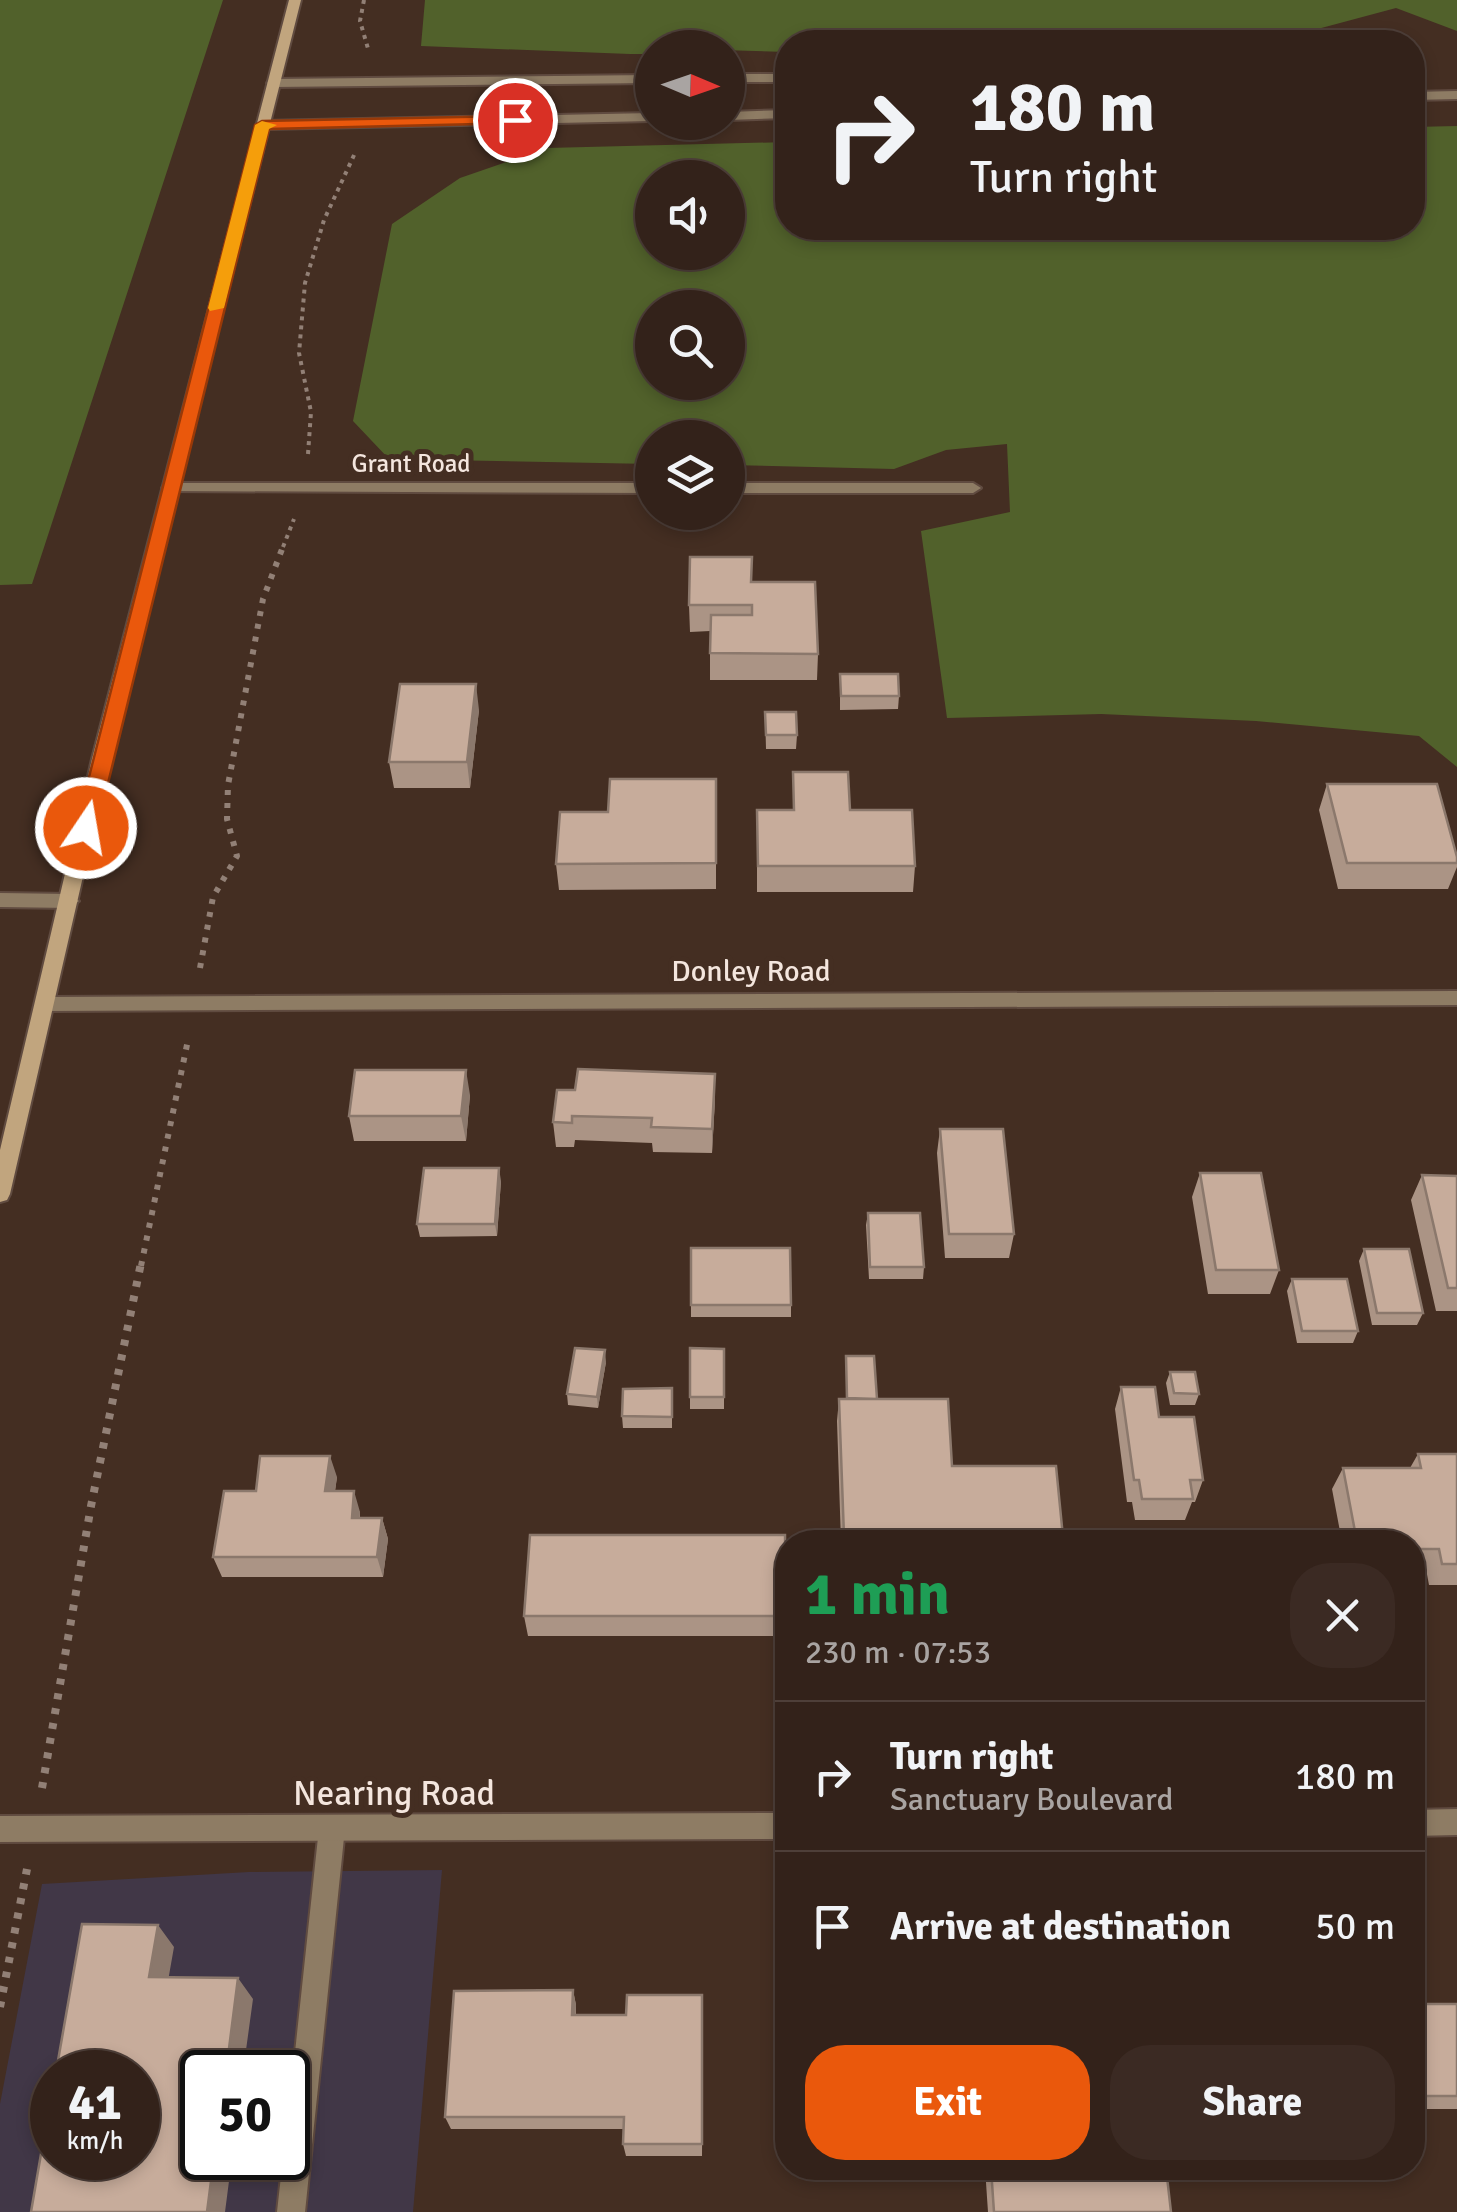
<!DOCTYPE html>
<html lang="en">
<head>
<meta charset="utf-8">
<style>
	body { margin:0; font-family:Signika,sans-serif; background:#3b2a23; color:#f1f3f6; height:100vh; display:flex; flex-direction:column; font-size:38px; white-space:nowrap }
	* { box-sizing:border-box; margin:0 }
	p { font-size:32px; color:#a9a4a2 }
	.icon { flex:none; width:55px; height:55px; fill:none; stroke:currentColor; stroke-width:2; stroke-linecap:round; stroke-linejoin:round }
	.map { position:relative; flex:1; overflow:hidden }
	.sheet { position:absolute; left:775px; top:1530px; width:650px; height:650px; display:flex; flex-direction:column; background:#33221a; border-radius:40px; box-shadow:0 5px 15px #0003,0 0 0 2px #4e3f39 }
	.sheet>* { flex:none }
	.banner { position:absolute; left:775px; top:30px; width:650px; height:210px; border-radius:40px; box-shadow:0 5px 15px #0003,0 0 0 2px #4e3f39; background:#33221a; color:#f1f3f6; overflow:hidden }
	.needle { width:65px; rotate:92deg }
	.fabs { position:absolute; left:635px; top:30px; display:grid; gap:20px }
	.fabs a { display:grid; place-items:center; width:110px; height:110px; border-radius:50%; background:#33221a; box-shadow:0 5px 15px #0003,0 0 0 2px #4e3f39; font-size:50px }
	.speed { position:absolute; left:30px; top:2050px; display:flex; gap:20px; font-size:50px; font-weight:700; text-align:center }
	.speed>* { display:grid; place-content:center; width:130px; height:130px; border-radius:50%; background:#33221a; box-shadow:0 5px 15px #0003,0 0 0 2px #4e3f39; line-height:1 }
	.speed small { font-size:25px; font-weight:400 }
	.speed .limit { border:5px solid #111; border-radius:15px; background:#fff; color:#111 }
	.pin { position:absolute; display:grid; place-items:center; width:85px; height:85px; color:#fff; margin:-42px; border:5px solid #fff; border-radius:50%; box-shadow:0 2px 10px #0007 }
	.me { position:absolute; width:110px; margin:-55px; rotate:12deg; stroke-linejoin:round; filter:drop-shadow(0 0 8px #0008) }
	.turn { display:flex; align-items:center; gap:35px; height:210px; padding:0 30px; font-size:45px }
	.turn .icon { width:130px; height:130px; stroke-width:2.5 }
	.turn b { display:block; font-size:70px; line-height:85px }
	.round { display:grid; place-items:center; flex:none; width:105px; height:105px; border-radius:40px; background:#3b2a23 }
	.head { display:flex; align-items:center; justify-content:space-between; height:170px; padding:0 30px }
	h1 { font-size:60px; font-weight:800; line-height:75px; color:#1e9e55 }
	.button { display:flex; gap:20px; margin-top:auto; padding:20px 30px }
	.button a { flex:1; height:115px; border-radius:40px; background:#ea580c; color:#fff; font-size:40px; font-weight:800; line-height:115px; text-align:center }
	.button a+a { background:#3b2a23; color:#f1f3f6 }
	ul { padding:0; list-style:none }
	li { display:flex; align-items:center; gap:30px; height:150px; padding:0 30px; border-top:2px solid #4e3f39 }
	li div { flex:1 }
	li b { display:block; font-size:38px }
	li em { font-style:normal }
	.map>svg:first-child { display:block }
</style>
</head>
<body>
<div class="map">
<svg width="1457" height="2212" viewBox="0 0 1457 2212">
	<rect width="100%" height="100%" fill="#442e22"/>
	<path fill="#413747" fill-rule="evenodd" d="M442 1870 413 2212H0V2104L42 1884 249 1872ZM52 2072H138V2158H52ZM202 2072H288V2158H202Z"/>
	<path fill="#51612b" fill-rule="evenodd" d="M0 0H223L32 584 0 585Z
		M425 0H1457V31L1396 8 1269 42H788L787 52 652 48V54H630L421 46Z
		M1457 126V767L1419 736 1256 721 1101 714 947 718 921 531 1010 512 1007 444 946 450 894 469 728 465V438H652V464L389 459 353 421 392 224 460 178 547 148 787 142 788 228H1412L1413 127ZM652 178H728V252H652ZM652 308H728V382H652Z"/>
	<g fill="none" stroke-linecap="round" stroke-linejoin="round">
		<g stroke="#604b40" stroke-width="4">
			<path id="lane" d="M0 893 70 894 79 901 70 908 0 907Z
				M332 1815 341 1819 345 1828 305 2212H277L283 2158H288V2118L319 1828 323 1819Z"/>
		</g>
		<g stroke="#604b40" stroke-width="4">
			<path id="street" d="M728 74H788V82H728Z
				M652 75V83L273 87 267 83 273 79Z
				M1457 91V99L1412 100V92Z
				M788 110V118L728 120V112Z
				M652 113V121L263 129 256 125 263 121Z
				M170 483H652V493L164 491 162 488Z
				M728 483H973L981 488 973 493H728Z
				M1457 991V1005L46 1011 36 1004 46 997Z
				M1457 1809V1835L1412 1836V1810Z
				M788 1813V1839L0 1842V1816Z"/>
		</g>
		<g stroke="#604b40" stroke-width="4">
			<path id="secondary" d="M289 0H301L110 759 10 1194 7 1200 0 1202V1150L92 759Z"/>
		</g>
		<path stroke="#928076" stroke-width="4" stroke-dasharray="4 5" stroke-linecap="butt" d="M364 0 360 21 369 52
			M308 454 311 412 299 353 305 283 324 220 355 153
			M283 547 294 519"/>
		<path stroke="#928076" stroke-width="6" stroke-dasharray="5 8" stroke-linecap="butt" d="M200 968 213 897 237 856 227 819 228 785 263 599 284 544
			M141 1266 188 1040"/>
		<path stroke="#928076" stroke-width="8" stroke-dasharray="6 9" stroke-linecap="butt" d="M42 1788 91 1506 141 1263
			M0 2007 27 1869"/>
		<use href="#lane" fill="#8e7c64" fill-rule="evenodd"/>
		<use href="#street" fill="#8e7c64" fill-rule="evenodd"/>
		<use href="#secondary" fill="#c1a57e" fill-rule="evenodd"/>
	</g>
	<path fill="#ab9485" d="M751 582 818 654 817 680H710V631L690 632 689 605Z
		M840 674 899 696 898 709 840 710Z
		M479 710 470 788H394L389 762Z
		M765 712 797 735 796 749H766Z
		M793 772 850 810 915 866 913 892H757V810H793Z
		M716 779V889L559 890 556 864Z
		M1327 784 1457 857V867L1448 889H1338L1319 810Z
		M557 1090 715 1099 712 1153 653 1152 652 1143 575 1140 574 1147H556L553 1122Z
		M470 1095 466 1141H354L349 1116Z
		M940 1129 1014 1234 1009 1258H945L937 1153Z
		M1200 1173 1279 1270 1270 1294H1208L1192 1197Z
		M1422 1175 1457 1176V1311H1436L1411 1200Z
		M501 1181 497 1236 420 1237 417 1224Z
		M868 1213 924 1267 923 1279H869L866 1225Z
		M691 1248 791 1305V1317H691Z
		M1364 1249 1423 1313 1417 1325H1372L1359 1261Z
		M1292 1279 1358 1331 1353 1343H1297L1287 1291Z
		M690 1348 724 1349V1409H690Z
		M846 1356 877 1399 952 1466 1063 1537 1061 1542H841L837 1421 839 1399H846Z
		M606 1362 598 1408 568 1405 567 1394Z
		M1170 1372 1199 1394 1195 1405H1170L1166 1383Z
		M1121 1387 1159 1417 1203 1480 1195 1502H1192L1185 1520H1135L1132 1502H1127L1115 1409Z
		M672 1388V1428H623L622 1416Z
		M1418 1454H1457V1585H1429L1426 1569 1412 1570V1542H1342L1332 1489 1343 1468H1410Z
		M337 1477 335 1491 360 1512V1518H382L388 1539 383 1577H222L213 1557 256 1491Z
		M524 1616H786L785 1636H528Z
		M573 1990 576 2005V2015H626L703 2009 702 2156H626L623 2144 624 2129H451L445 2117Z
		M1412 2004H1457V2109H1412Z
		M985 2168H1166L1171 2212H988Z"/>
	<path fill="#8b786c" d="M476 684 479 710 470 788 467 762Z
		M466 1070 470 1095 466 1141 461 1116Z
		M715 1074V1099L712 1153V1129Z
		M499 1168 501 1181 497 1236 495 1224Z
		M605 1350 606 1362 598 1408 597 1397Z
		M330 1456 337 1477 332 1512 325 1491Z
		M354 1491 360 1512 358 1539 352 1518Z
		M382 1518 388 1539 383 1577 377 1557Z
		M158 1925 174 1947 165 1998 149 1977Z
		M238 1978 253 1999 243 2072H226Z
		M573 1990 576 2005 575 2029 572 2015Z
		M214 2158H232L225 2212H207Z"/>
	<path fill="#c7ac9b" stroke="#8b786c" stroke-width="2.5" d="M690 557H752L751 582H815L818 654 710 653 711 615H752V605H689Z
		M840 674H898L899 696H841Z
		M400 684H476L467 762H389Z
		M765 712H796L797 735H766Z
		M793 772H848L850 810H912L915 866H758L757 810H794Z
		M610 779H716V863L556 864 560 812H608Z
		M1327 784H1437L1457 857V863H1347Z
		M578 1069 715 1074 712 1129 651 1127 652 1118 572 1116V1123L553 1122 557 1090H575Z
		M355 1070H466L461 1116H349Z
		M940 1129H1003L1014 1234H949Z
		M424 1168H499L495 1224H417Z
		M1200 1173H1261L1279 1270H1216Z
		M1422 1175 1457 1176V1288H1448Z
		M868 1213H920L924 1267H870Z
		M691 1248H790L791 1305H691Z
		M1364 1249H1409L1423 1313H1377Z
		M1292 1279H1347L1358 1331H1302Z
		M575 1348 605 1350 597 1397 567 1394Z
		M690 1348 724 1349V1397H690Z
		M846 1356H874L877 1399 847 1398Z
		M1170 1372H1195L1199 1394 1174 1393Z
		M1121 1387H1155L1159 1417H1194L1203 1480H1190L1193 1499H1142L1139 1480H1134Z
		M672 1388V1417L622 1416 623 1389Z
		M839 1399H948L952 1466H1056L1063 1537H993L994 1542H943V1537L844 1536Z
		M1418 1454H1457V1564H1442L1439 1549H1412V1542H1357L1343 1468H1421Z
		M260 1456H330L325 1491H354L352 1518H382L377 1557H213L224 1491H256Z
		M530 1535H785L786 1616H524Z
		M82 1924 158 1925 149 1977 238 1978 226 2072H202V2158H214L207 2212H31L52 2090V2158H138V2072H56Z
		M573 1990 572 2015H626L627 1995H702V2144H623L624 2117H445L454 1991Z
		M1412 2004H1457V2096H1413Z
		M991 2168H1166L1171 2212H994Z"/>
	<path fill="#ea580c" stroke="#983908" stroke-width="2.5" d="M515 116 520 117V123L269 129 97 828 86 835 79 833 76 828 255 125 262 121Z"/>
	<path fill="#f59e0b" d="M262 121 277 125 269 129 224 308 210 311 208 308 255 125Z"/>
	<g text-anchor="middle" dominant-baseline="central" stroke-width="10" stroke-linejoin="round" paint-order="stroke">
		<g font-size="25" fill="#f4e6de" stroke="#442e22">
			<text x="411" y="463">Grant Road</text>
		</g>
		<g font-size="30" fill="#f4e6de" stroke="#442e22">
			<text x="751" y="971">Donley Road</text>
		</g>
		<g font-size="35" fill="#f4e6de" stroke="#442e22">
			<text x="394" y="1793">Nearing Road</text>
		</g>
	</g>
</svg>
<div class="fabs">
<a><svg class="needle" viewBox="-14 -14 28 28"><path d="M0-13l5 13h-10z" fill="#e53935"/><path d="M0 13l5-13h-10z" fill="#a9a4a2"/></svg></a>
<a><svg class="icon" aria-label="sound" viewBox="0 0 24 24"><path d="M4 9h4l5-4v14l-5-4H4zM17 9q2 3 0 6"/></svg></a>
<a><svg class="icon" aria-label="search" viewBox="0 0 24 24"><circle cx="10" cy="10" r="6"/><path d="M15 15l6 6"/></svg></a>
<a><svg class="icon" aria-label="layers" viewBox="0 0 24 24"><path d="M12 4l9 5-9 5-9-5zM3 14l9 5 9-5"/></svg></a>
</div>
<div class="speed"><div>41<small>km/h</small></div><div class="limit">50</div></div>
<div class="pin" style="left:515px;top:120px;background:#d93025"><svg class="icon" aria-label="arrive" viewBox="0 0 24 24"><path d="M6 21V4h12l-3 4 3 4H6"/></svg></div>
<svg class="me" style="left:86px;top:828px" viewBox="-20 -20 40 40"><circle r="17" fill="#ea580c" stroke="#fff" stroke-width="3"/><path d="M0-11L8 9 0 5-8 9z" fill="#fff"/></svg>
<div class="banner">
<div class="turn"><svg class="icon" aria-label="right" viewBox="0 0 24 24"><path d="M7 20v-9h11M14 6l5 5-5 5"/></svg><div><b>180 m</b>Turn right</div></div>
</div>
<section class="sheet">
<div class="head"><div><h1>1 min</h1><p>230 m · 07:53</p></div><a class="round"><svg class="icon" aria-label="close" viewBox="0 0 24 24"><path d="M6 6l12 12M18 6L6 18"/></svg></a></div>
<ul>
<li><svg class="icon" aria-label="right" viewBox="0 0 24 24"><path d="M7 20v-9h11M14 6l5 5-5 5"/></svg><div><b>Turn right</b><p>Sanctuary Boulevard</p></div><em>180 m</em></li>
<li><svg class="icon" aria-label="arrive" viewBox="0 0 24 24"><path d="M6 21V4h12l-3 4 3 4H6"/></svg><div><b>Arrive at destination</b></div><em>50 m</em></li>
</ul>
<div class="button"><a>Exit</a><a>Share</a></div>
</section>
</div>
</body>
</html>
